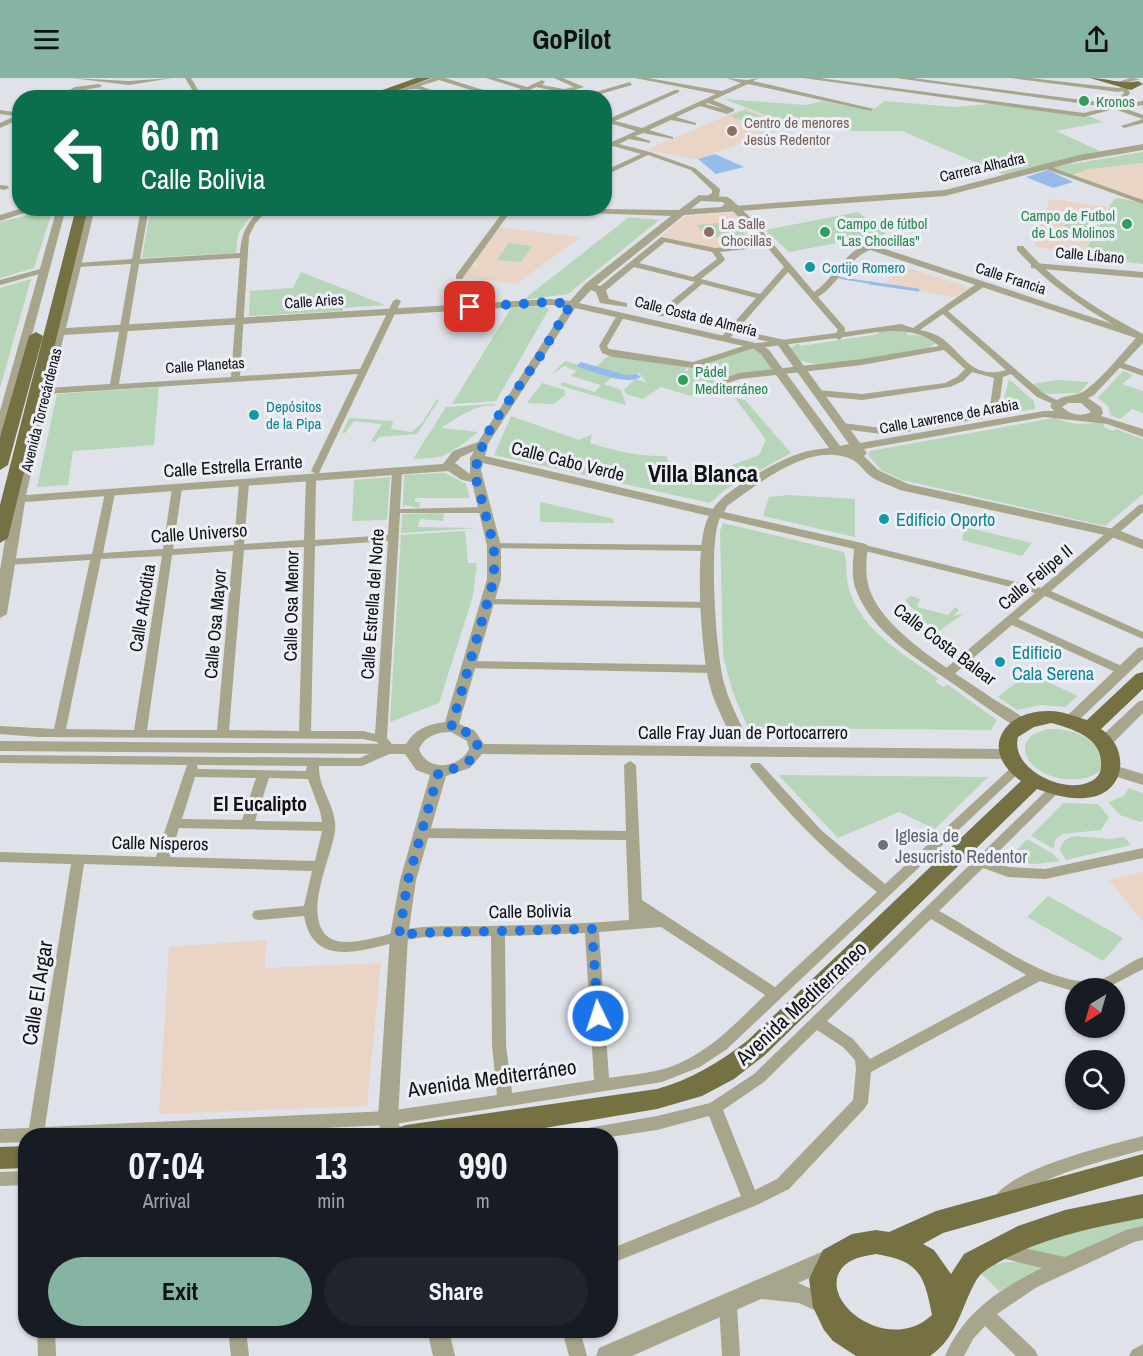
<!DOCTYPE html>
<html lang="en">
<head>
<meta charset="utf-8">
<style>
	body { margin:0; font-family:"Archivo Narrow",sans-serif; background:#20242c; color:#f1f3f6; height:100vh; display:flex; flex-direction:column; font-size:22px; white-space:nowrap }
	* { box-sizing:border-box; margin:0 }
	p { font-size:20px; color:#9ea1a6 }
	.icon { flex:none; width:33px; height:33px; fill:none; stroke:currentColor; stroke-width:2; stroke-linecap:round; stroke-linejoin:round }
	.map { position:relative; flex:1; overflow:hidden }
	.side { position:absolute; left:18px; top:1050px; width:600px; height:210px; display:flex; flex-direction:column; background:#171b24; border-radius:24px; box-shadow:0 2px 4px #0004 }
	.side>* { flex:none }
	.guide { position:absolute; left:12px; top:12px; width:600px; height:126px; border-radius:24px; box-shadow:0 2px 4px #0004; background:#0b6e4f; color:#fff; overflow:hidden }
	.needle { width:39px; rotate:217deg }
	.buttons { position:absolute; left:1065px; top:900px; display:grid; gap:12px }
	.buttons a { display:grid; place-items:center; width:60px; height:60px; border-radius:50%; background:#171b24; box-shadow:0 2px 4px #0004; font-size:30px }
	.pin { position:absolute; display:grid; place-items:center; width:51px; height:51px; color:#fff; margin:-26px; border-radius:12px; box-shadow:0 3px 9px #0006 }
	.me { position:absolute; width:66px; margin:-33px; rotate:356deg; stroke-linejoin:round; filter:drop-shadow(0 0 4px #0008) }
	.turn { display:flex; align-items:center; gap:21px; height:126px; padding:0 30px; font-size:27px }
	.turn .icon { width:78px; height:78px; stroke-width:2.5 }
	.turn b { display:block; font-size:42px; line-height:51px }
	.eta { display:flex; justify-content:space-evenly; align-items:center; height:102px; text-align:center }
	.eta b { font-size:36px; font-weight:700; line-height:42px }
	.primary-button { display:flex; gap:12px; margin-top:auto; padding:12px 30px }
	.primary-button a { flex:1; height:69px; border-radius:36px; background:#86b4a2; color:#111; font-size:24px; font-weight:700; line-height:69px; text-align:center }
	.primary-button a+a { background:#20242c; color:#f1f3f6 }
	header { display:flex; justify-content:space-between; align-items:center; height:78px; padding:0 30px; background:#86b4a2; color:#111; font-size:27px; font-weight:700 }
	.map>svg:first-child { display:block }
</style>
</head>
<body>
<header><svg class="icon" aria-label="menu" viewBox="0 0 24 24"><path d="M4 6h16M4 12h16M4 18h16"/></svg>GoPilot<svg class="icon" aria-label="share" viewBox="0 0 24 24"><path d="M12 15V3M7 8l5-5 5 5M5 13v7h14v-7"/></svg></header>
<div class="map">
<svg width="1143" height="1278" viewBox="0 0 1143 1278">
	<rect width="100%" height="100%" fill="#e0e2e9"/>
	<path fill="#e9d4c6" d="M745 30 793 48 696 81 646 72Z
		M1143 84V124L1069 98 1089 91Z
		M1050 121 1108 129 1083 178 1034 168Z
		M736 134 763 166 712 170 661 158 686 138Z
		M496 149 581 159 516 206 462 199 472 188H478L473 179Z
		M906 189 971 210 953 219 884 206Z
		M1143 794V844L1109 802Z
		M266 862 265 890 381 885 367 1028 159 1036 169 869Z"/>
	<path fill="#b7d5b8" d="M724 21 806 27 823 23 872 33 884 23 955 29 989 26 1085 37 1103 44 1056 53 1100 73 1005 97 902 53H851L794 48Z
		M745 32 777 44 760 50 730 38Z
		M1143 74V85L1089 91 1069 98 1048 90Z
		M1119 120 1143 125V186L1082 179 1114 121Z
		M53 131 34 190 0 200V144Z
		M150 133 203 137H252L238 156 236 175 142 180Z
		M858 134 886 156 789 174 765 152Z
		M629 139 659 142 568 216 523 222Z
		M1067 141 1092 144 1087 163 1061 159Z
		M739 143 746 152 742 153 746 159 719 161 714 155 703 156 697 147Z
		M509 165 532 168 521 184 497 182Z
		M301 194 385 227 343 230V233L249 238 250 213 293 210Z
		M31 201 0 310V210Z
		M544 228 549 231 496 323 452 326 511 230Z
		M908 251 907 257 930 258 936 265 929 270C894 276 829 295 796 281L790 271 798 265 801 268 879 256 877 253 885 252 888 254Z
		M752 271 760 274 773 291 728 299 717 312 712 311 708 319 688 317 661 309 643 321 626 316 624 312 635 301 647 305 639 295 627 299 586 287 597 288 609 277 688 288 684 293H687L691 288Z
		M565 283 614 298 604 306 621 312 626 327 561 308 562 304 595 314 601 307 571 298 576 293 564 288 550 298Z
		M1123 293 1133 297 1122 306 1143 313V335L1132 331 1120 341 1110 337 1109 329 1098 320Z
		M1009 301 1034 323 1035 331 1000 337Z
		M1057 302 1089 304 1079 315 1044 316 1032 306Z
		M542 305 565 312V317L554 326 527 325Z
		M159 309 154 367 73 373 68 407 37 409 57 316Z
		M735 320 745 322 791 375 726 411 710 425 494 377 511 338 579 362 592 356 590 365C616 373 639 379 666 378L672 391 671 399 704 398 759 377 766 362Z
		M437 321 439 322 417 356 379 359 375 364 371 363 382 346 354 343 345 355H342L349 340 393 343 391 351 411 354 422 345Z
		M493 326 496 328C478 324 455 341 441 350L478 354C476 357 445 378 443 378 434 381 422 380 413 381L446 329Z
		M1054 340 1075 346 1101 345 1105 347 1103 349 1113 353 1116 351 1143 361V416L1105 448 902 402 881 392 868 377 870 373Z
		M445 395 466 406 470 420H415V424H420L419 430 405 427 403 430 404 397Z
		M390 399 387 442 352 443 354 402Z
		M789 417 855 421V459L763 438 769 419Z
		M540 424 614 441V445L540 444Z
		M444 435 443 443 420 441 418 449 478 450 401 455 402 436Z
		M723 445 844 474C848 486 845 499 849 511 861 553 905 577 939 601L935 603 943 609 948 607 997 642 991 652 748 650 732 612 723 578 720 453Z
		M965 449 1032 465 1022 478 962 462Z
		M465 453 468 485H477L473 518 439 625 390 644 401 457Z
		M911 518 920 521 917 529 948 537 955 529 959 532 953 538 963 536 938 554 925 544 905 522Z
		M1026 597 1037 599 1078 618 1065 629 1041 627 1017 632 998 619Z
		M1047 651C1069 650 1086 656 1101 672L1102 691C1082 712 1022 700 1025 666L1032 657Z
		M778 697 988 699 935 751 899 734 838 760Z
		M1129 710 1143 715V742L1140 744 1120 737 1108 724 1124 718Z
		M1063 725 1098 726 1109 739 1101 752 1063 756 1055 762 1054 771 1031 758Z
		M1075 758 1109 761 1124 759 1131 767 1066 782 1060 772C1062 763 1066 760 1075 758Z
		M1027 761 1052 775 1060 783 1036 786 1006 783Z
		M1048 818 1123 860 1103 883 1027 839Z
		M1143 1138V1150L1072 1179 1059 1181 1019 1173 1052 1160Z
		M1005 1184H1024L1045 1189 999 1213 980 1194 989 1188Z"/>
	<path fill="#95bbea" d="M715 76 744 89 716 96 698 81Z
		M1048 92 1073 104 1053 110 1026 99Z"/>
	<g fill="none" stroke-linecap="round" stroke-linejoin="round">
		<path stroke="#95bbea" stroke-width="2" d="M840 200 879 206"/>
		<path stroke="#95bbea" stroke-width="3" d="M870 205 918 212"/>
		<path fill="#95bbea" fill-rule="evenodd" d="M581 284 626 297 637 296 641 299C627 308 594 294 578 289L577 287Z"/>
		<path fill="#a7a58c" fill-rule="evenodd" d="M71 0 129 3 172 0 129 7Z
			M185 0H191L203 20H197Z
			M433 0H445L506 19 521 11 486 0H496L527 9 542 2 545 4 542 7 564 11 574 9 554 0H563L584 9 564 15 536 9 514 20H496L439 2 420 8 455 20C441 20 424 10 413 11 400 12 390 20 376 20Z
			M635 0H648L722 13 741 5 726 0 747 2 759 0 753 3 874 31 871 33 748 6 713 22 734 31V33L727 36 700 28 676 39 696 45V47L671 42 649 52 673 59V61L643 55 635 58 650 63V65L629 61 619 66 650 74 695 90 720 111 719 118 709 121 705 119 712 115V112L691 92 648 77 604 98V93L641 76 613 68 604 72 607 64H612L636 53 606 44V42L675 12H679V14L615 43 642 50 716 16ZM708 25 724 31 705 26Z
			M803 0H820L1084 35 1107 29 896 0H913L1113 26 1124 15 1123 13 1118 14 1011 0H1030L1118 10 1131 7 1134 9 1128 11 1130 15 1120 27 1143 23V27L1124 30 1143 37V41L1114 31 1084 39Z
			M630 4 632 7 587 20H575Z
			M99 6 102 8 101 9 73 14 64 20H55L75 9Z
			M0 32 20 35V41L0 50V45L15 38 0 36Z
			M1143 41V45L1124 50 1121 48Z
			M1045 87 1143 122V126L1043 90V88Z
			M0 107 8 108 9 110 5 112 0 111Z
			M725 121H731L752 141 814 214C834 202 847 166 873 167V171C849 178 839 206 818 219L845 250V254L901 246 913 250 979 204H985V208L948 233 1043 315 1062 325 1057 328 1037 319 1011 296 1003 299 999 329 985 340 889 357 843 351 838 348 843 345 889 351 979 336 990 328 994 300 972 294 963 303 950 309 862 322 818 318 813 315 818 312 862 316 945 305 957 299 965 291 944 272 862 287 740 301 728 305 720 318 717 319 712 316 722 301 739 295 862 281 939 268C912 244 875 255 843 259L839 262 836 260 751 271 693 290 613 279 602 275 599 268 617 237 621 235 625 237 607 268 609 271 693 284 750 266 836 255 838 252 788 194 728 262H722V258L756 220 702 206 664 238H658V234L695 204 634 189 604 214H598V210L661 159 715 170 764 165 725 125ZM665 164 712 174 717 181 693 199 639 185ZM767 169 784 189 760 216 701 201 724 183 725 181 720 174ZM943 236 1006 292C968 304 960 267 934 256 930 254 925 253 920 252Z
			M141 130H149L140 181 240 175C242 153 247 146 261 130H269L255 146 249 158 240 298 360 291 393 223 397 221 401 223 319 395 316 396 311 393 358 296 46 316 41 313 46 310 110 306 131 186 77 189 73 187 77 185 132 181ZM240 180 231 299 119 306 139 186Z
			M506 130H513L462 201H456V197Z
			M1017 168H1023C1057 207 1098 232 1143 256V262C1133 258 1123 252 1114 247 1077 226 1045 203 1017 172Z
			M44 190 48 192 47 194 0 207V202Z
			M1118 283 1143 292V298L1115 288V284Z
			M397 391 402 394 400 431 485 429 490 432 485 435H400L387 660 396 671 394 674 362 688H319C318 711 338 730 335 753 331 781 303 835 327 858 344 874 394 853 415 850 439 847 464 849 488 848 535 847 582 846 629 842L626 762 420 760 415 758 413 755 415 752 420 750 626 753 624 687 630 683 636 687 642 822 775 909 877 814C829 778 789 737 752 691L750 688 752 685H760L821 752 885 806 1014 687 1018 686 1024 690 727 971 700 989 662 1004 388 1047 154 1058H26V1064L0 1065V1051L29 1050 71 786 0 784V774L156 779 187 687 0 685V677L360 680 382 670 377 664 363 661 38 659 0 656V648L54 651 90 482 8 487 3 484 8 481 92 476 105 415 110 412 115 415 103 475 163 471 172 410 177 407 182 410 173 471 234 467 239 405 244 402 249 405 244 466 304 462 306 400 311 397 316 400 315 462 388 457 392 394ZM388 463 375 656 363 653H311L315 468ZM304 469 299 653 229 652 244 472ZM233 473 217 652H147L172 477ZM162 478 134 652 66 651 101 481ZM197 687 307 688 306 693 198 691ZM195 699 256 700 242 742 182 741ZM269 700 308 701 320 733 322 744 255 743ZM179 750 322 753 315 783 170 779ZM84 786 312 793 304 828 259 832 254 833 252 837 254 841 259 842 304 838C315 899 377 865 417 860 441 857 466 859 491 858L492 967 497 1017 388 1033 45 1049ZM661 849 765 917C734 947 703 981 660 992 644 996 626 997 609 1000L599 854ZM585 855 594 1002 512 1015 506 967 505 858Z
			M1143 426V434L1051 513 1143 554V561L1045 518 1018 541 1126 590 1128 593 1122 597 1012 547 952 598H944L942 595 944 592 1035 515 857 471 856 469 861 466 1041 510 1139 427Z
			M494 465 708 467 713 470 708 473 490 470 489 468Z
			M489 521 708 524 713 527 708 530 485 526 484 524 485 522Z
			M470 583 713 587 719 591 713 595 466 590 464 587 466 584Z
			M1056 706 1062 710 1060 713 990 782 1009 789 1045 791 1143 770V780L1045 801 1008 799 983 790 939 833C978 853 1054 913 1098 902 1114 898 1127 884 1143 879V891L1107 910H1076V914L1040 903 871 994 868 1025 865 1030 789 1111 757 1127 610 1186V1171L741 1118 709 1038 657 1052 610 1059V1058H568L570 1053 657 1038 710 1025 754 996 1052 707ZM931 841 1026 897 870 981 853 961 827 943ZM817 952 843 969 855 982 856 991 853 1022 777 1101 755 1112 723 1032 764 1004Z
			M1143 1058V1072C1110 1081 1076 1089 1045 1103 1030 1110 1017 1124 1001 1129L995 1127 993 1122C1007 1091 1110 1067 1143 1058Z
			M26 1093V1107L0 1108V1094Z
			M1143 1148V1162L1134 1164 1037 1209 997 1236 1035 1272 1038 1278H1016L985 1248 973 1261 964 1278H945C964 1234 1001 1210 1042 1190L993 1178 991 1173 993 1168 999 1165 1065 1179 1126 1152Z
			M728 1219 734 1221 737 1227 740 1278H722L719 1227 722 1221Z
			M37 1252H55L56 1278H38Z
			M228 1252H246L249 1278H231Z
			M562 1252H580L587 1278H569Z
			M1143 1266V1278H1129L1132 1272Z"/>
		<path fill="#a7a58c" fill-rule="evenodd" d="M1130 0 1140 1 1119 7 1115 5Z
			M1143 66V72L1079 83 945 118 684 137 597 207 605 210 609 221 627 225V229L600 225 596 214 591 212 579 225 760 266 769 272 840 368 849 366 777 266 730 254V250L785 262 860 365 1044 333H1054L1050 328C1062 314 1075 321 1087 311 1105 297 1120 277 1136 260L867 171V167H873L1143 256V265L1094 317 1088 320 1101 329 1103 335 1101 338 1143 351V359L1107 346 1044 339 864 371 867 375 864 378 878 392 908 406 1118 452 1143 462V471L1109 458 900 412C890 407 878 404 870 398 864 393 860 386 853 382 811 362 760 405 727 428L724 434 866 466 868 469C866 483 865 496 869 510 884 556 957 595 995 622 1006 629 1021 636 1029 646L1021 651 1016 649C995 636 975 621 955 607 919 582 873 556 856 512 851 499 853 485 854 471L720 440C708 462 716 582 725 608 730 626 739 642 747 659L739 664 731 659C724 642 714 625 710 608 701 576 693 464 709 438L483 385 481 392 501 468V501L459 646 474 652 484 666 1008 671 1016 676 1008 681 482 676 470 690 446 698 416 802 408 858 398 1040 401 1058H381L378 1040 390 858 400 802 430 697 416 692 405 676 0 673V663L406 666C415 651 428 646 445 644L487 501V468L472 404 462 402 448 393 25 424 7 536 0 540V492L9 438 86 132 94 134 66 250 551 221 570 223 585 206 671 138 530 133 526 130 673 132H679L699 117 728 119 735 126 733 128 945 112 1079 77ZM701 123 722 124 725 126 721 129 691 131ZM551 227 566 229 478 364 453 373 443 386 26 417 64 257ZM575 230 752 270 761 276 829 370C820 371 810 372 801 375 780 381 723 413 713 431L485 378 488 366ZM1068 325H1081L1091 334C1081 339 1071 337 1062 329ZM474 373 470 380V396L455 385 461 379ZM451 654 467 663 469 671C459 691 427 694 419 671 425 658 437 654 451 654Z
			M23 130H39L0 143V137Z
			M57 130H66L6 354 0 358V333Z
			M145 130H308L304 133 214 138Z
			M1034 185 1143 194V200L1031 190V186Z
			M1143 569V581L1080 641 1068 646 1063 644 1060 641 1070 635 1138 570Z
			M1143 622V635L1114 664H1104L1101 660 1104 656 1138 624Z
			M1120 689 1143 696V707L1114 698 1112 694Z
			M833 1169 840 1172 844 1179 840 1186 798 1205 835 1221 838 1228 835 1235 827 1238 799 1225 761 1221 632 1278H596L599 1270Z
			M427 1252H449L455 1278H433Z"/>
		<path fill="#757142" fill-rule="evenodd" d="M416 0H431L377 20H360Z
			M1090 0C1106 0 1124 7 1138 3L1143 6 1131 12Z
			M76 130H88L8 460 0 465V427Z
			M36 254 43 258 8 387 0 392V359L29 258Z
			M1143 594V611L1101 651C1129 669 1127 712 1092 719 1072 723 1055 717 1037 711L765 977 734 1001 702 1018 657 1031 497 1058H393L397 1050 406 1047 657 1011C692 1001 718 985 747 963L1021 703C977 672 1004 631 1051 633 1062 633 1076 639 1087 642L1136 596ZM1051 645C1073 651 1104 660 1101 689 1101 697 1094 703 1087 705 1061 715 1010 690 1018 659L1034 649Z
			M26 1068V1090L0 1091V1069Z
			M1143 1076V1098L943 1155 923 1166 934 1172 951 1196 964 1176 1018 1148 1065 1132 1143 1116V1140C1092 1150 1044 1159 999 1184 991 1189 982 1193 977 1201 961 1228 958 1259 930 1278H856L833 1263 824 1252 813 1229 809 1201 823 1172 852 1156 876 1152 889 1154 936 1133ZM876 1176C919 1183 924 1196 932 1237 888 1278 816 1223 842 1190 850 1180 864 1178 876 1176Z"/>
	</g>
	<g fill="none" stroke-linecap="round" stroke-linejoin="round">
		<path stroke="#1a73e8" stroke-width="10" stroke-dasharray="0 18" d="M470 229 551 224 571 226 540 278 492 347 477 380 476 401 494 468V501L451 650C497 657 476 692 439 693L408 802 399 858 416 855 592 851 598 938"/>
	</g>
	<g fill="#2e9e5b" stroke="#edeff6" stroke-width="2">
		<circle cx="1084" cy="23" r="6"/>
		<circle cx="1127" cy="146" r="6"/>
		<circle cx="825" cy="154" r="6"/>
		<circle cx="683" cy="302" r="6"/>
	</g>
	<g fill="#8d6e63" stroke="#edeff6" stroke-width="2">
		<circle cx="732" cy="53" r="6"/>
		<circle cx="709" cy="154" r="6"/>
	</g>
	<g fill="#0f9aa8" stroke="#edeff6" stroke-width="2">
		<circle cx="810" cy="189" r="6"/>
		<circle cx="254" cy="337" r="6"/>
		<circle cx="884" cy="441" r="6"/>
		<circle cx="1000" cy="584" r="6"/>
	</g>
	<circle fill="#6b7280" stroke="#edeff6" stroke-width="2" cx="883" cy="767" r="6"/>
	<g text-anchor="middle" dominant-baseline="central" stroke-width="6" stroke-linejoin="round" paint-order="stroke">
		<g font-size="15" fill="#27864d" stroke="#edeff6" text-anchor="start">
			<text x="1096" y="23">Kronos</text>
			<text x="1115" y="137" text-anchor="end">Campo de Futbol<tspan x="1115" dy="17">de Los Molinos</tspan></text>
			<text x="837" y="145">Campo de fútbol<tspan x="837" dy="17">"Las Chocillas"</tspan></text>
			<text x="695" y="293">Pádel<tspan x="695" dy="17">Mediterráneo</tspan></text>
		</g>
		<g font-size="15" fill="#785e54" stroke="#edeff6" text-anchor="start">
			<text x="744" y="44">Centro de menores<tspan x="744" dy="17">Jesús Redentor</tspan></text>
			<text x="721" y="145">La Salle<tspan x="721" dy="17">Chocillas</tspan></text>
		</g>
		<g font-size="15" fill="#101013" stroke="#edeff6">
			<text transform="translate(982 89) rotate(-13)">Carrera Alhadra</text>
			<text transform="translate(1090 177) rotate(5)">Calle Líbano</text>
			<text transform="translate(1011 200) rotate(18)">Calle Francia</text>
			<text transform="translate(314 223) rotate(-4)">Calle Aries</text>
			<text transform="translate(696 238) rotate(14)">Calle Costa de Almería</text>
			<text transform="translate(205 287) rotate(-4)">Calle Planetas</text>
			<text transform="translate(41 332) rotate(-76)">Avenida Torrecárdenas</text>
			<text transform="translate(949 338) rotate(-10)">Calle Lawrence de Arabia</text>
		</g>
		<g font-size="15" fill="#0d838f" stroke="#edeff6" text-anchor="start">
			<text x="822" y="189">Cortijo Romero</text>
			<text x="266" y="328">Depósitos<tspan x="266" dy="17">de la Pipa</tspan></text>
		</g>
		<g font-size="18" fill="#101013" stroke="#edeff6">
			<text transform="translate(568 383) rotate(14)">Calle Cabo Verde</text>
			<text transform="translate(233 388) rotate(-4)">Calle Estrella Errante</text>
			<text transform="translate(199 455) rotate(-4)">Calle Universo</text>
			<text transform="translate(1035 499) rotate(-40)">Calle Felipe II</text>
			<text transform="translate(372 526) rotate(-86)">Calle Estrella del Norte</text>
			<text transform="translate(291 528) rotate(-89)">Calle Osa Menor</text>
			<text transform="translate(142 530) rotate(-81)">Calle Afrodita</text>
			<text transform="translate(215 546) rotate(-85)">Calle Osa Mayor</text>
			<text transform="translate(945 566) rotate(37)">Calle Costa Balear</text>
			<text x="743" y="654">Calle Fray Juan de Portocarrero</text>
			<text transform="translate(160 765) rotate(1)">Calle Nísperos</text>
			<text transform="translate(530 833) rotate(-1)">Calle Bolivia</text>
		</g>
		<g font-size="18" fill="#0d838f" stroke="#edeff6" text-anchor="start">
			<text x="896" y="441">Edificio Oporto</text>
			<text x="1012" y="574">Edificio<tspan x="1012" dy="21">Cala Serena</tspan></text>
		</g>
		<g font-size="18" fill="#5b616d" stroke="#edeff6" text-anchor="start">
			<text x="895" y="757">Iglesia de<tspan x="895" dy="21">Jesucristo Redentor</tspan></text>
		</g>
		<g font-size="20" font-weight="bold" fill="#101013" stroke="#edeff6">
			<text x="260" y="725">El Eucalipto</text>
		</g>
		<g font-size="21" fill="#101013" stroke="#edeff6">
			<text transform="translate(37 915) rotate(-81)">Calle El Argar</text>
			<text transform="translate(801 925) rotate(-43)">Avenida Mediterraneo</text>
			<text transform="translate(492 1000) rotate(-8)">Avenida Mediterráneo</text>
		</g>
		<g font-size="24" font-weight="bold" fill="#101013" stroke="#edeff6">
			<text x="703" y="395">Villa Blanca</text>
		</g>
	</g>
</svg>
<div class="buttons">
<a><svg class="needle" viewBox="-14 -14 28 28"><path d="M0-13l5 13h-10z" fill="#e53935"/><path d="M0 13l5-13h-10z" fill="#9ea1a6"/></svg></a>
<a><svg class="icon" aria-label="search" viewBox="0 0 24 24"><circle cx="10" cy="10" r="6"/><path d="M15 15l6 6"/></svg></a>
</div>
<div class="pin" style="left:470px;top:229px;background:#d93025"><svg class="icon" aria-label="arrive" viewBox="0 0 24 24"><path d="M6 21V4h12l-3 4 3 4H6"/></svg></div>
<svg class="me" style="left:598px;top:938px" viewBox="-20 -20 40 40"><circle r="17" fill="#1a73e8" stroke="#fff" stroke-width="3"/><path d="M0-11L8 9 0 5-8 9z" fill="#fff"/></svg>
<div class="guide">
<div class="turn"><svg class="icon" aria-label="left" viewBox="0 0 24 24"><path d="M17 20v-9H6M10 6l-5 5 5 5"/></svg><div><b>60 m</b>Calle Bolivia</div></div>
</div>
<section class="side">
<div class="eta">
<div><b>07:04</b><p>Arrival</p></div>
<div><b>13</b><p>min</p></div>
<div><b>990</b><p>m</p></div>
</div>
<div class="primary-button"><a>Exit</a><a>Share</a></div>
</section>
</div>
</body>
</html>
